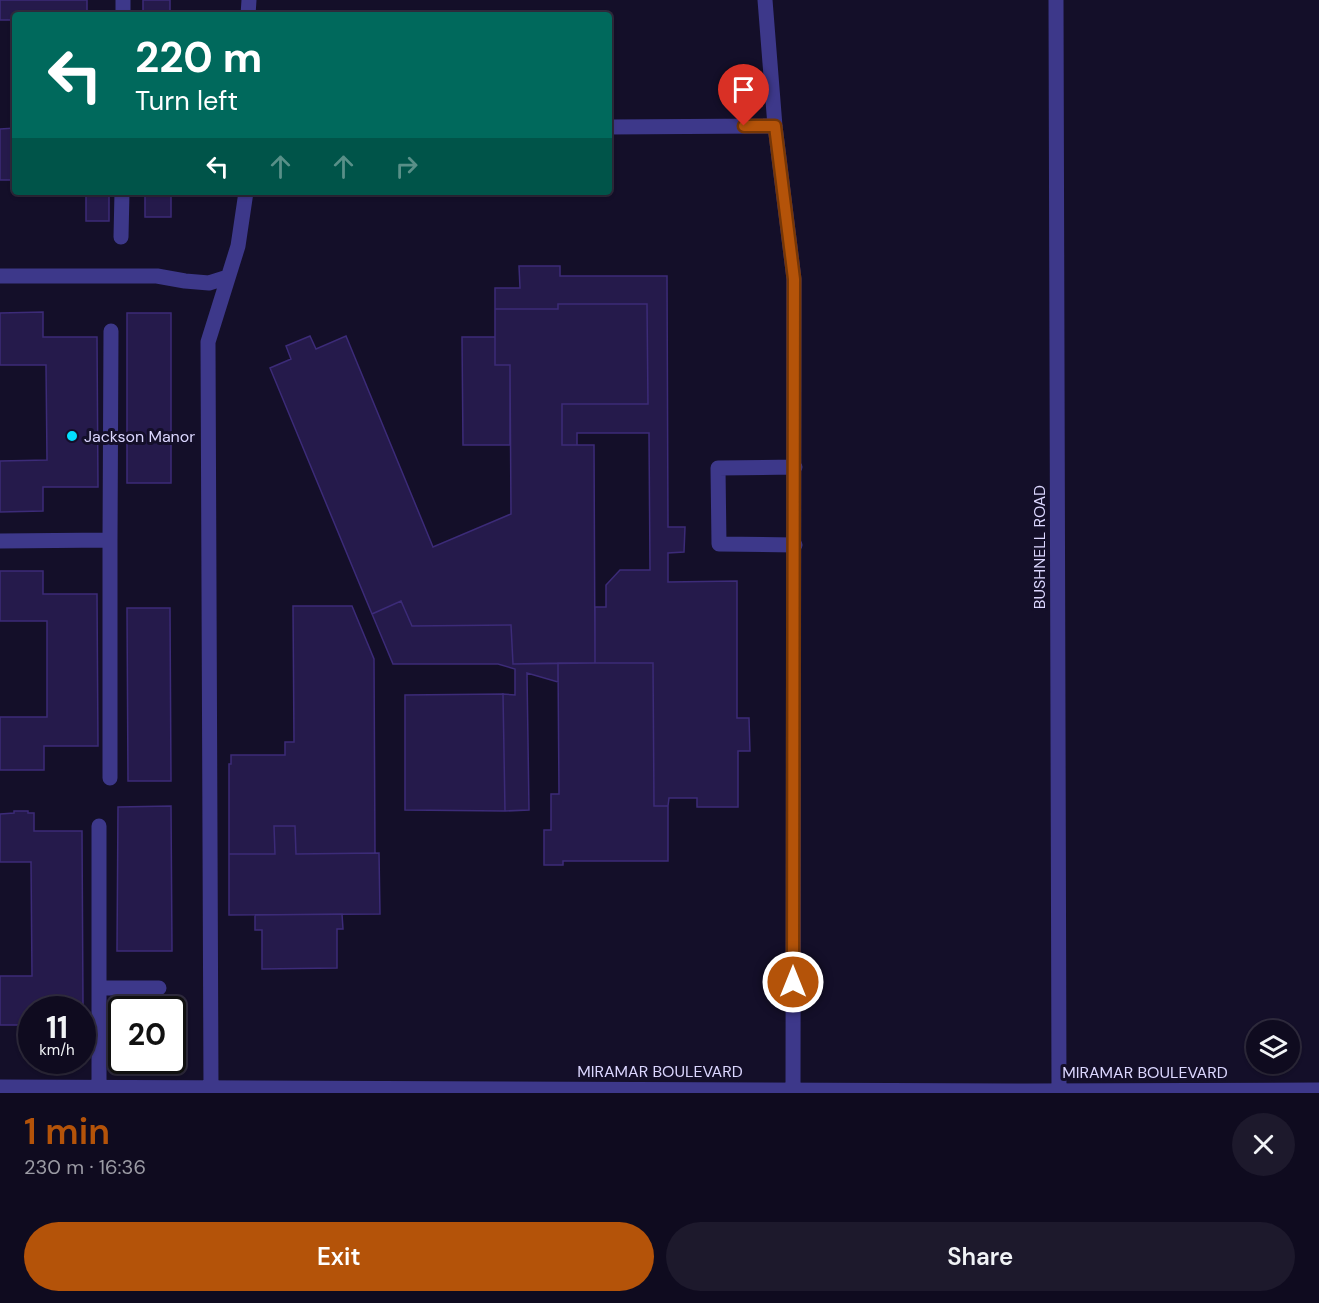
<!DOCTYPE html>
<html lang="en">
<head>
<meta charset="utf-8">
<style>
	body { margin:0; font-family:"DM Sans",sans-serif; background:#1d192c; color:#f1f3f6; height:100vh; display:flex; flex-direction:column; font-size:22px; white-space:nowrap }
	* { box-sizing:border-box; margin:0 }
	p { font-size:20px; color:#9b9ba4 }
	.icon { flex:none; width:33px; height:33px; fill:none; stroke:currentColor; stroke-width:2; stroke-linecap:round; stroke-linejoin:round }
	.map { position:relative; height:1093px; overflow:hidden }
	.side { display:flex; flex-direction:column; background:#0f0b1f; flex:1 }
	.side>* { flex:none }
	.top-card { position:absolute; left:12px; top:12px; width:600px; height:183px; border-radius:6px; box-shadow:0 2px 4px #0004,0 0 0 2px #2f2b3d; background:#00695c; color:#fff; overflow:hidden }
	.buttons { position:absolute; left:1246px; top:1020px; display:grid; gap:12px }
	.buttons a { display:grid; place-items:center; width:54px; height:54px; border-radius:50%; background:#0f0b1f; box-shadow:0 2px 4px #0004,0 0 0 2px #2f2b3d; font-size:30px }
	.speed { position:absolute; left:18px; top:996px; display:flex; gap:12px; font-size:30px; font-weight:700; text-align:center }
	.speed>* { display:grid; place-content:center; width:78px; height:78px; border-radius:50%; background:#0f0b1f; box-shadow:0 2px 4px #0004,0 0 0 2px #2f2b3d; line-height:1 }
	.speed small { font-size:15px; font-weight:400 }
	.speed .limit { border:3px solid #111; border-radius:9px; background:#fff; color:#111 }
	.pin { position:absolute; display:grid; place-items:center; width:51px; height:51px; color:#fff; margin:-62px -26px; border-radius:50% 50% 50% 0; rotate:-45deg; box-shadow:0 0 6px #0007 }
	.pin .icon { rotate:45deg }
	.me { position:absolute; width:66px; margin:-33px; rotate:0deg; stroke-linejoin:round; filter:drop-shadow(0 0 4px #0008) }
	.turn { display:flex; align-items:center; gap:21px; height:126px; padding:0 24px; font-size:27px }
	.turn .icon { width:78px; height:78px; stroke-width:2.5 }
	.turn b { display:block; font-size:42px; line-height:51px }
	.lanes { display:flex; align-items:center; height:57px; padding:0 24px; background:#0003; justify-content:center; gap:30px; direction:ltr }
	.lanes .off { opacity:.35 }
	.round { display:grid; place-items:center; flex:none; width:63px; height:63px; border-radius:32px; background:#1d192c }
	.summary { display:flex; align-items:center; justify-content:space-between; height:102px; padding:0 24px }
	h1 { font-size:36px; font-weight:600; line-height:45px; color:#b45309 }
	.button { display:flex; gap:12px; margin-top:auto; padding:12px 24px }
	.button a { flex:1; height:69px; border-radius:36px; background:#b45309; color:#fff; font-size:24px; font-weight:600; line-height:69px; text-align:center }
	.button a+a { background:#1d192c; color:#f1f3f6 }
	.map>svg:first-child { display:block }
</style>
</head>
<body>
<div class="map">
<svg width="1319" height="1093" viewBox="0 0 1319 1093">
	<rect width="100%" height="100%" fill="#140f29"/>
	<path fill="#251a4b" stroke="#3c2b78" stroke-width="1.5" d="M0 0H87V15H15V20H0Z
		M143 0H170V15H143Z
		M15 128V180H0V129Z
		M86 192H109V221H86Z
		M145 192H171V217H145Z
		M519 266H560V276H667L668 527H685L684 552 668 553V582L737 581V718H749L750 751H738V807H697V798H669L668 806H654L653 663H595V607H606V585L620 570H650L649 433H577V445H562V404H648L647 304H558V309H495V288H520Z
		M558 304H647L648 404H562V445H594L595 663 513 664 511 625 412 626 401 601 372 614 270 368 291 359 286 346 310 336 316 349 346 336 433 547 511 514 510 365H495V309H558Z
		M43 312V337H97L98 487H43V511L0 512V461L47 460 46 365H0V313Z
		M127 313H171V483H127Z
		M462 337H495V365H510V445H463Z
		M0 571H43V594H97L98 746H44V770H0V717H47V621H0Z
		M401 601 412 626 511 625 513 664 558 663V682L527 673 529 810 505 811 503 694 515 695V669L498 664H393L372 614Z
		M293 606H352L374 659 375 853 296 854 295 826H274L275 854H229V764H231V755H285V742H294Z
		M127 608H170L171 781H128Z
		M558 663H653L654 806H668V861H563V865H544V830H551V794H559Z
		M503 694 505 811 405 810V695Z
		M171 806 172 951H117L118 807Z
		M14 811H28V813H34V831H82L83 1007H34V1010H32V1025H0V976H32L31 862H0V814L14 813Z
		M274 826H295L296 854 379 853 380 914 229 915V854H275Z
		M342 914 343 929H337V968L262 969V930H255V915Z"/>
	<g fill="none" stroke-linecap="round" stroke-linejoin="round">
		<path stroke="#3d388a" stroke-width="15" d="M765 0 775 126 794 279 793 1090
			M1056 0 1059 1093
			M123 15V0
			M248 15 249 0
			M609 127 775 126
			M121 237 122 192
			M0 276H157L185 281 209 283 228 277
			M795 467 718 468 719 544 795 545
			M110 540V778
			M0 541 110 540 111 331
			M99 826V1087
			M99 988H159
			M0 1087 1027 1091 1319 1090
			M211 1088 208 342 238 246 246 192"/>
	</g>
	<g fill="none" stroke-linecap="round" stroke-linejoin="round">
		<g stroke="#753606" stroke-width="15">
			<path id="route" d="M744 126H775L794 279 793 982"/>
		</g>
		<use href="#route" stroke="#b45309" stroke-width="10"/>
	</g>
	<circle fill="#03dfff" stroke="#140f29" stroke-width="2" cx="72" cy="436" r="6"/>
	<g text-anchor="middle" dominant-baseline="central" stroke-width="6" stroke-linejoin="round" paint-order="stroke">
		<g font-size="16" fill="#dcd7ff" stroke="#140f29" text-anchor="start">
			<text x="84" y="436">Jackson Manor</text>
		</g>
		<g font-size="16" fill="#dcd7ff" stroke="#140f29">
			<text transform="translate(1039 547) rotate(-90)">BUSHNELL ROAD</text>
			<text x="660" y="1071">MIRAMAR BOULEVARD</text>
			<text x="1145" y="1072">MIRAMAR BOULEVARD</text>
		</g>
	</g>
</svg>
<div class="buttons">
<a><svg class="icon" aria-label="layers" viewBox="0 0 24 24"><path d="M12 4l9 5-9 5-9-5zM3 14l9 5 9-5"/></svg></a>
</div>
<div class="speed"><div>11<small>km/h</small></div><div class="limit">20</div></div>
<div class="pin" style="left:744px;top:126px;background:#d93025"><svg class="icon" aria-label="arrive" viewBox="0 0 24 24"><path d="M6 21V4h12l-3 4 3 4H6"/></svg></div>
<svg class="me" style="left:793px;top:982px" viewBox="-20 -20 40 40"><circle r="17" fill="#b45309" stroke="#fff" stroke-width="3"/><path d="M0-11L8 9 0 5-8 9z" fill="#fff"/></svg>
<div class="top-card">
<div class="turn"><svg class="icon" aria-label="left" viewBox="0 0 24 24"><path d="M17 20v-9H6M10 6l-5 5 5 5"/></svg><div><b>220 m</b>Turn left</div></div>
<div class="lanes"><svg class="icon" aria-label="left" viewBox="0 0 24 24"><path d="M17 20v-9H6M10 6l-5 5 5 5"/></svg><svg class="icon off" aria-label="ahead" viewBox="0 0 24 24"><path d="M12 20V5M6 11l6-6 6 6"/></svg><svg class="icon off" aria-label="ahead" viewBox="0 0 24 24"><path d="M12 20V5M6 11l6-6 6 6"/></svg><svg class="icon off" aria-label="right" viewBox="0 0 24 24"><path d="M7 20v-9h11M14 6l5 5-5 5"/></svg></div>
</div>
</div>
<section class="side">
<div class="summary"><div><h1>1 min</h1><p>230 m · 16:36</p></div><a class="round"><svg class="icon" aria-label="close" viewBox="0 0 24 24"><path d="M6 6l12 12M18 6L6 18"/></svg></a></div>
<div class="button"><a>Exit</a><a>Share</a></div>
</section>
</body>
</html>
